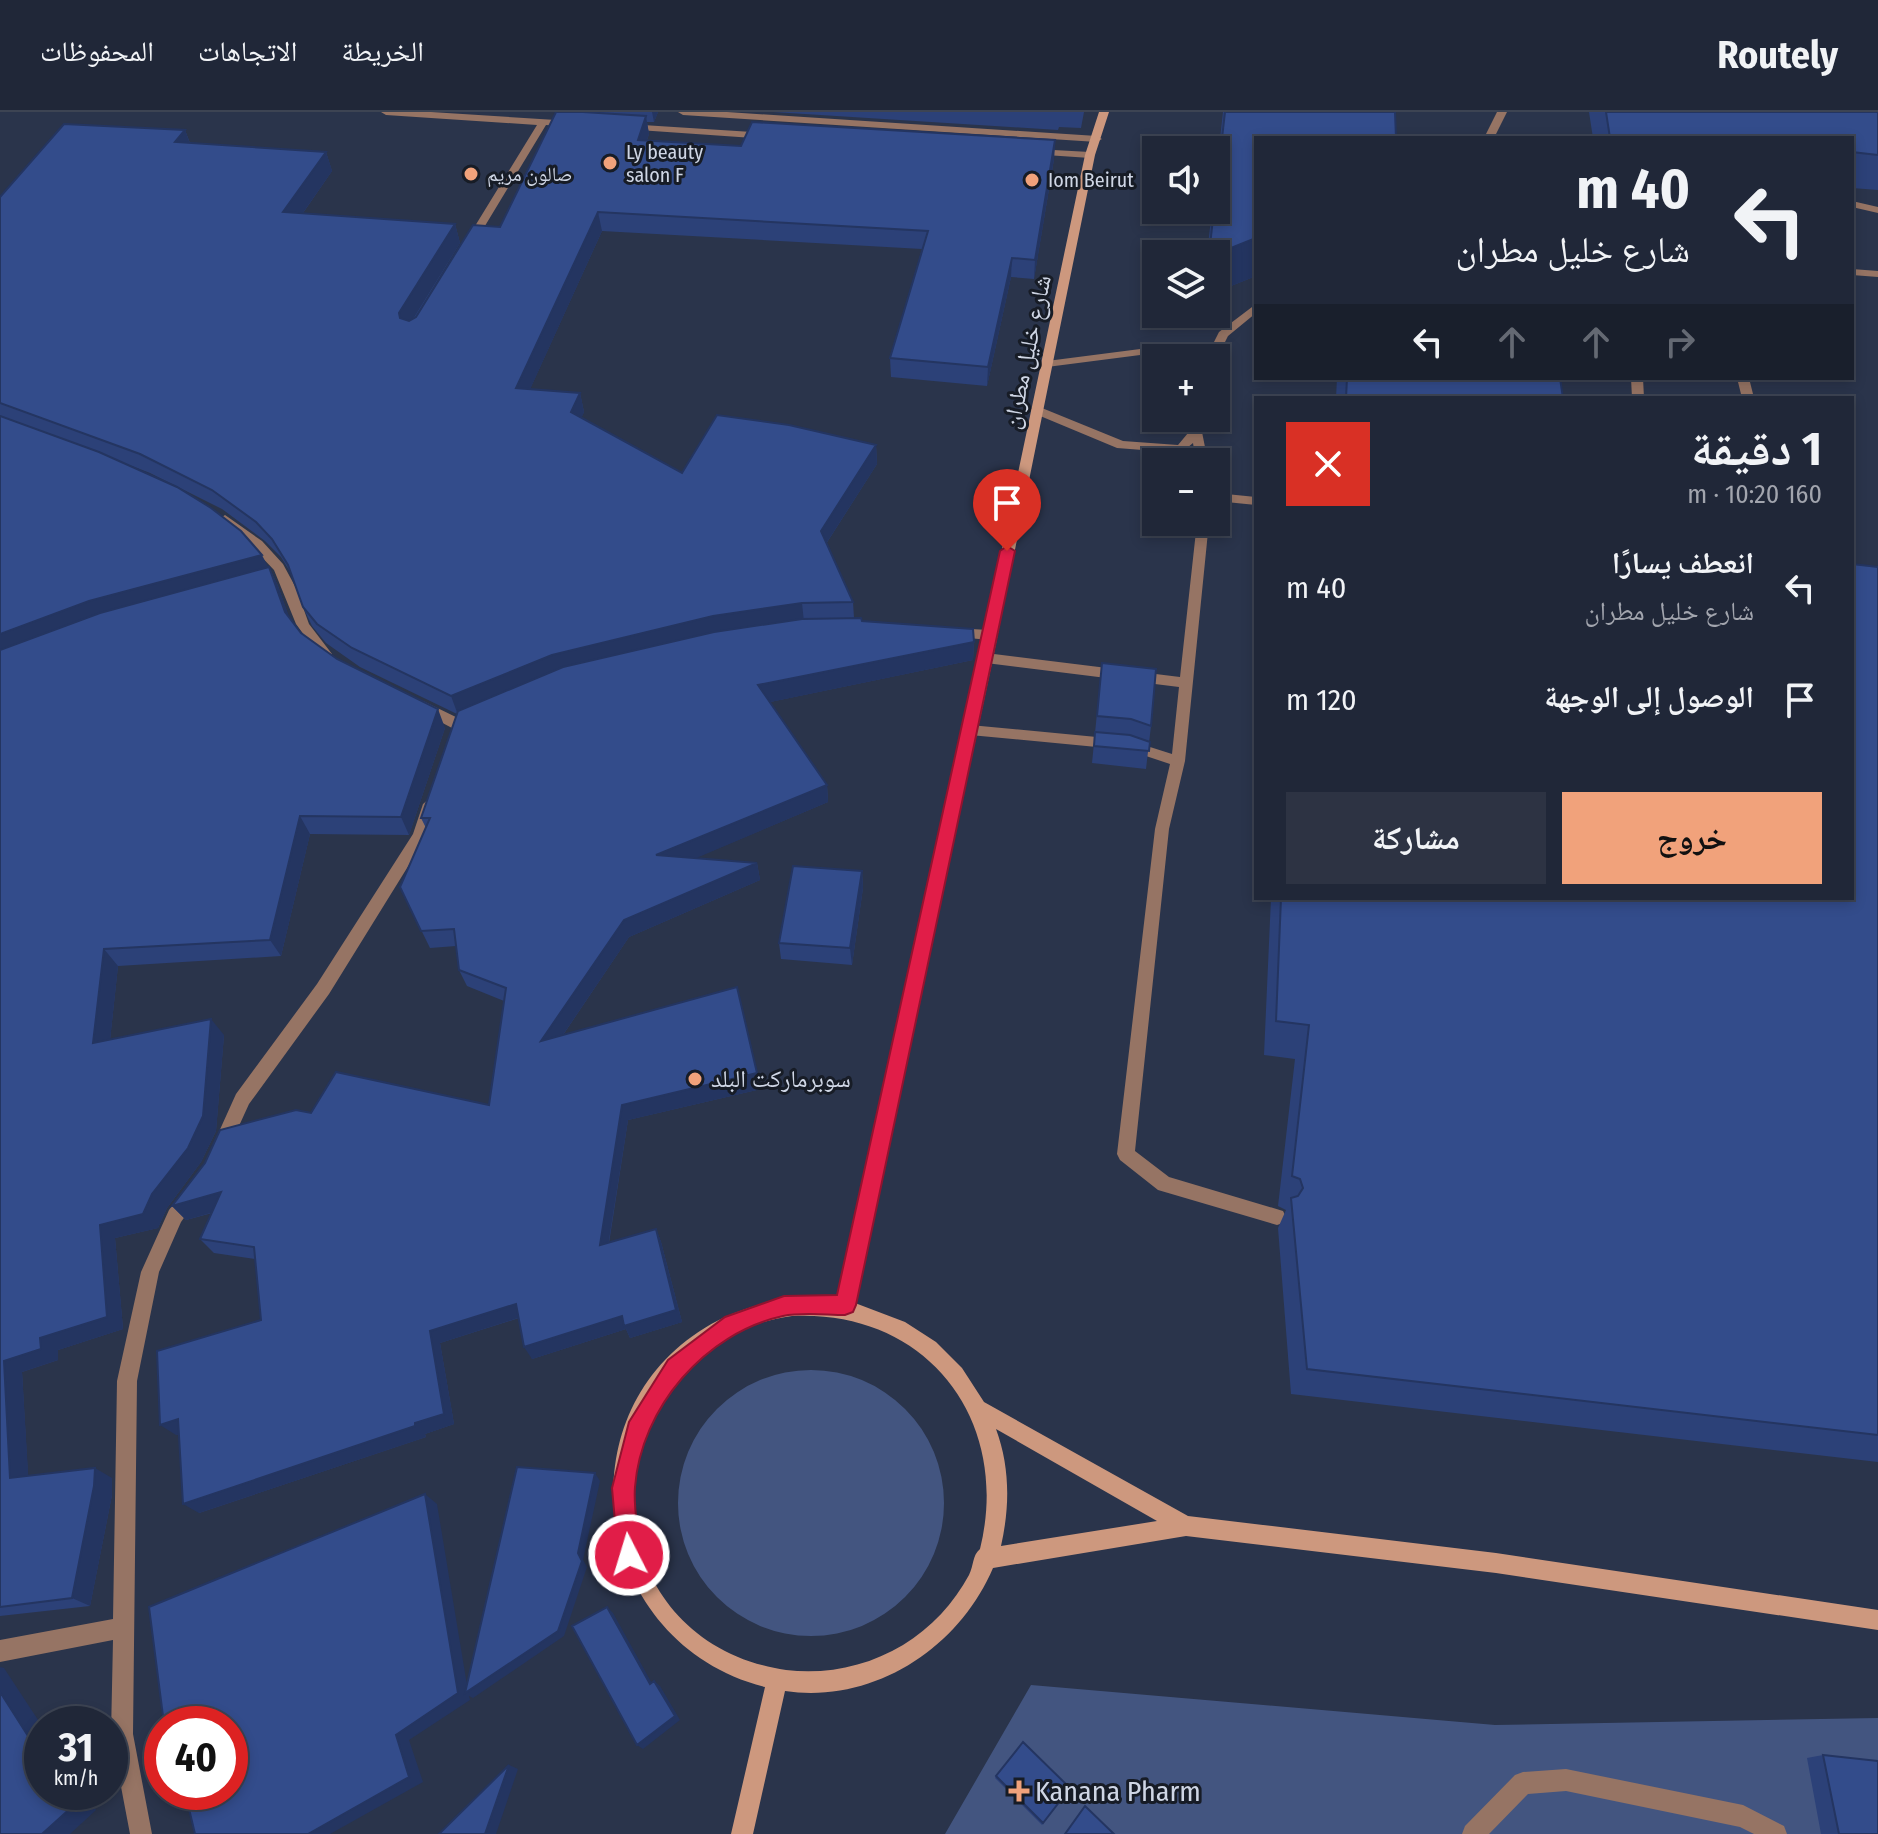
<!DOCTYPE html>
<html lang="ar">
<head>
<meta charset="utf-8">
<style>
	body { margin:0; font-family:"Fira Sans Condensed","Noto Naskh Arabic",sans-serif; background:#2d3343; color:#f1f3f6; direction:rtl; height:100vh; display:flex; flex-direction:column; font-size:30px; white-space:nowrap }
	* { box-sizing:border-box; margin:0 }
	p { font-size:26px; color:#a2a5ae }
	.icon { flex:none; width:44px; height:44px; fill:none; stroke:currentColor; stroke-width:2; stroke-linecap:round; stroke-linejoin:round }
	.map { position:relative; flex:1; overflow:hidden; direction:ltr }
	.details { position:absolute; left:1254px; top:284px; width:600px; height:504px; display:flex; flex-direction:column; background:#202738; border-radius:0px; box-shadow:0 4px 12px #0003,0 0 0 2px #3d4453; direction:rtl }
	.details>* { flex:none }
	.banner { position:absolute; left:1254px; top:24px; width:600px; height:244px; border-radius:0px; box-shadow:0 4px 12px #0003,0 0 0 2px #3d4453; direction:rtl; background:#202738; color:#f1f3f6; overflow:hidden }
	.tools { position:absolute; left:1142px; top:24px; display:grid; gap:16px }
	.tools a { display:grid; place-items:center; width:88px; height:88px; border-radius:0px; background:#202738; box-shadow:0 4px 12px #0003,0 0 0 2px #3d4453; font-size:40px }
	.speed { position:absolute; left:24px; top:1594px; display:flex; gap:16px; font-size:40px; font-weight:700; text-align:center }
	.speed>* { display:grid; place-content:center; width:104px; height:104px; border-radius:50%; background:#202738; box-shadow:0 4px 12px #0003,0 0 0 2px #3d4453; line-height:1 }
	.speed small { font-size:20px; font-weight:400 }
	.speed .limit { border:12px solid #d22; background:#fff; color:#111 }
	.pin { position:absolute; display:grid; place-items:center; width:68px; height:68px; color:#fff; margin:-82px -34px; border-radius:50% 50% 50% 0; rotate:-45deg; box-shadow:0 0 8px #0007 }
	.pin .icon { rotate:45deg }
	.me { position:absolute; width:88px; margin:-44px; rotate:355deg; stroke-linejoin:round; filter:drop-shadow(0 0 6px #0008) }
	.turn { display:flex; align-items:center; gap:28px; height:168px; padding:0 32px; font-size:36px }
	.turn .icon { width:104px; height:104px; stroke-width:2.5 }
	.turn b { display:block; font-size:56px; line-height:68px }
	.lanes { display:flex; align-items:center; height:76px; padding:0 32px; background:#0003; justify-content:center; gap:40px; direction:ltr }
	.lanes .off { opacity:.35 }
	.round { display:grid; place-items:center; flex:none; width:84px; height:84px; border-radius:0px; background:#2d3343 }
	.overview { display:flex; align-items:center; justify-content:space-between; height:136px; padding:0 32px }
	h1 { font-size:48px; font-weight:700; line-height:60px }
	.action { display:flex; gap:16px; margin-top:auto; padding:16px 32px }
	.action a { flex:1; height:92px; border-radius:0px; background:#f1a27b; color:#111; font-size:32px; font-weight:700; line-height:92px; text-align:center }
	.action a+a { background:#2d3343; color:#f1f3f6 }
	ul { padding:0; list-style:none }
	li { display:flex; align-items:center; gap:24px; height:112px; padding:0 32px }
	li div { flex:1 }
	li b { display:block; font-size:30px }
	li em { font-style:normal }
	header { display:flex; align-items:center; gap:48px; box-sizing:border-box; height:112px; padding:0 40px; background:#202738; border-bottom:2px solid #3d4453 }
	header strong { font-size:38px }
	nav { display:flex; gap:44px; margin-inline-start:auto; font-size:28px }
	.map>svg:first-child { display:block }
</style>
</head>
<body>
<header>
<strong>Routely</strong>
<nav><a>الخريطة</a><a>الاتجاهات</a><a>المحفوظات</a></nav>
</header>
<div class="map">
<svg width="1878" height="1722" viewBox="0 0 1878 1722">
	<rect width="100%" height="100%" fill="#2a344b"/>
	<path fill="#435580" d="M678 1391a133 133 0 1 1 266 0a133 133 0 1 1-266 0Z
		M1031 1573 1495 1613 1878 1606V1722H945Z"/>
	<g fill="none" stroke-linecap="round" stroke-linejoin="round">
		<path fill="#967464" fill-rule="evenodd" d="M1852 89 1878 95V101L1852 95Z
			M1852 157 1878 159V165L1852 163Z
			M1256 192V201L1228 224 1216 248V246H1206L1219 220Z
			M1148 236H1193L1197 237 1202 246H1190L1189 242H1148L1047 255 1041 252 1047 249Z
			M1631 266H1643L1644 286H1632Z
			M1737 266H1749L1754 286H1742Z
			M1037 294 1123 329 1178 333 1193 315H1201L1208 350H1196L1193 331 1181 341 1117 336 1033 301 1031 298Z
			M1216 381 1256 385V393L1216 389Z
			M1197 410H1209L1185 649 1169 717 1135 1039 1169 1065 1283 1099 1286 1105 1283 1111 1277 1113 1158 1078 1120 1048 1117 1042 1155 717 1170 652 1128 638 970 623 963 618 970 613 1128 628 1172 642 1179 575 986 551 979 546 986 541 1180 565Z"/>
		<path fill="#967464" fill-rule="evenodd" d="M381 0H431L572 9 577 12 572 15 546 13 474 132 469 135 464 132 537 13 386 3Z
			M678 0H727L1097 24 1102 27 1097 30 683 3Z
			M1497 0H1507L1494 26H1484Z
			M627 12 768 21 773 24 768 27 624 17V13Z
			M1035 37 1090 40 1095 43 1090 46 1031 42 1030 40Z
			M225 403 262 429 283 452 296 476 309 512 332 542 330 545H320L296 512 274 458 253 436 221 410 219 407Z
			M953 516 989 518 996 523 989 528 948 524 946 521Z
			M423 589 462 608 464 612 462 616H452L418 598 416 594 418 590Z
			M430 686 437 692 425 727 329 882 249 992 228 1038 222 1041 216 1038 213 1033 236 982 317 872 413 722 423 692Z
			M191 1075 197 1077 200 1083 181 1110 159 1160 137 1269 133 1622 152 1722H130L111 1622 113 1528 0 1550V1528L113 1507 117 1269 141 1160 169 1098 185 1077Z
			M1566 1657 1743 1693 1784 1714 1787 1722H1754L1740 1715 1566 1679 1528 1682 1489 1722H1462L1465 1714 1515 1663 1523 1660Z"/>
		<path fill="#cd987e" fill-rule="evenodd" d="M1099 0H1109L1095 43 993 546 855 1191 905 1210 936 1230 962 1256 984 1290 1188 1404 1496 1441 1878 1498V1518L1496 1461 1186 1424 993 1456C959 1536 874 1592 785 1579L753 1722H731L765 1575C587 1530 556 1285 725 1205 760 1189 799 1182 837 1187L979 546 1085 43ZM792 1204C926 1197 1012 1307 980 1437 972 1444 974 1453 969 1463 954 1491 931 1516 903 1533 868 1554 827 1563 786 1558 580 1528 581 1235 792 1204ZM996 1317 1157 1409 1001 1434C1010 1394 1010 1355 996 1317Z"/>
	</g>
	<path fill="#2c4178" d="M556 0H658L654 10H647L649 22 647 28 741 34 1055 28 1054 47 1034 167 1011 165 987 274 891 265 890 246 922 137 602 119 530 277 580 281 584 300 581 306 682 361 876 333 877 352 826 432 853 490 854 506 862 509 974 530 973 548 770 590 827 673 828 690 695 746 757 751 760 768 629 825 563 923 761 977 628 1008 609 1131 656 1117 661 1130 682 1210 630 1226 626 1217 532 1247 519 1206 440 1231 454 1312 425 1322 426 1325 199 1401 179 1322 176 1323 261 1208 255 1147 214 1141 200 1127 212 1101 186 1108 172 1094 311 1001 489 993 504 889 467 874 459 858 456 834 430 836 400 775 426 716 421 706 457 602 360 555 326 531 312 514 303 495 292 463 281 445 265 429 222 397 150 361 124 351 268 455H269L278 474 289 506 301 521 337 547 445 616 409 723 310 722 281 844 118 854 110 928 224 923 216 1019 201 1050 167 1096 158 1116 115 1126 123 1217 58 1238V1248L22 1260 28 1364 112 1366V1383L90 1494 0 1504V85L185 18 190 31 326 40 332 59 303 101 455 112 460 131 415 206 500 115Z
		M773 0H1084L1081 16 1059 15 1058 18Z
		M1223 0H1395L1256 26V164L1216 180V142H1207L1212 98H1216V62Z
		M1589 0H1878V78L1852 76V26H1593Z
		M1337 266H1560L1563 286H1336Z
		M1878 455V1350L1291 1282 1278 1116 1286 1098 1278 1094 1295 947 1264 943 1271 786H1852Z
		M1102 551 1151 614 1146 657 1092 651Z
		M862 759 863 776 852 853 781 847 779 831Z
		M1823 1643 1878 1722H1821L1807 1646Z
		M996 1664 1070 1676 1042 1713 995 1666Z"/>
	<path fill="#243561" d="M652 0H658L654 10Z
		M646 4 649 22 641 46 638 28Z
		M185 18 192 37 175 30Z
		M1055 28 1054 47 1034 167 1035 148Z
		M326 40 332 59 291 118 283 100Z
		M598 100 602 119 522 295 516 276Z
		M455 112 460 131 405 220 399 201Z
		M1256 126V164L1216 180V142Z
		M1012 146 1011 165 987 274 988 255Z
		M580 281 584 300 576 319 571 300Z
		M876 333 877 352 822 438 821 419Z
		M262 443 271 461 0 546V522L89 489Z
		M269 455 278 474 294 518 285 500Z
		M802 491 804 510 458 603 451 584 552 543 713 504Z
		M974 530 973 548 761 592 758 573Z
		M438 597 445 616 409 723 401 705Z
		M827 673 828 690 661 761 656 743Z
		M300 704 310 722 281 844 270 828Z
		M757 751 760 768 629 825 548 945 541 929 624 808Z
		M862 759 863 776 852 853 850 836Z
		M104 837 118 854 108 947 93 931Z
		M211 907 224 923 216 1019 201 1050 167 1096 158 1116 115 1126 123 1217 58 1238V1248L22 1260 29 1376 10 1366 4 1249 40 1226 100 1113Z
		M757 961 761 977 628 1008 606 1147 600 1133 622 993Z
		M221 1080 235 1094 186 1108 172 1094Z
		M656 1117 661 1130 682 1210 630 1226 626 1217 532 1247 524 1235Z
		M516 1192 524 1204 440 1231 454 1312 425 1322 426 1325 199 1401 183 1392 430 1219Z
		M178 1307 193 1318 176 1323 160 1313Z
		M95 1356 112 1366V1383L90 1494 72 1486Z
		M595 1361 600 1369 583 1448 587 1455 564 1524 473 1586 469 1584 470 1588 409 1628 423 1670 330 1722H308L396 1623 425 1382 437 1392 468 1579 578 1441Z
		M607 1495 613 1501 655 1577 650 1572Z
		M0 1555 4 1556 42 1614V1646L0 1580Z
		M654 1569 660 1574 680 1608 643 1637 637 1633Z
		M509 1653 518 1657 496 1722H485Z
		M64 1680H85L96 1698 70 1722H42Z"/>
	<path fill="#334c8b" stroke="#243561" stroke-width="2" d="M556 0H583L646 4 638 28 741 34 752 10 1055 28 1035 148 1012 146 988 255 890 246 928 119 598 100 516 276 580 281 571 300 682 361 717 303 789 313 876 333 821 419 853 490 802 491 713 504 552 543 451 584 352 536 317 512 303 495 288 453 272 427 256 410 212 378 140 342 0 291V85L64 12 185 18 175 30 326 40 283 100 455 112 399 201 400 206 409 209 416 205 473 113 500 115Z
		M1225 0H1395L1396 26H1256V126L1216 142H1209L1214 98H1216V79Z
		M1606 0H1878V43L1852 40V26H1610Z
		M1347 266H1560L1563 286H1346Z
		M0 304 99 340 177 375 211 396 241 419 262 443 89 489 0 522Z
		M1852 452 1878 455V1323L1307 1257 1291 1086 1298 1084 1303 1076 1300 1067 1292 1064 1309 913 1276 909 1281 786H1852Z
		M269 455 285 500 301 521 337 547 438 597 401 705 300 704 270 828 104 837 93 931 211 907 203 1004 188 1036 152 1082 143 1102 100 1113 107 1205 40 1226 41 1237 4 1249 10 1366 95 1356 94 1374 72 1486 0 1495V538L100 501Z
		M861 506 862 509 973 517 974 530 758 573 827 673 656 743 757 751 624 808 541 929 737 875 757 961 622 993 600 1133 656 1117 676 1198 624 1214 622 1204 524 1235 516 1192 430 1219 444 1302 415 1311V1314L183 1392 178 1307 160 1313 157 1239 261 1208 254 1135 200 1127 221 1080 172 1094 205 1051 220 1018 296 998 311 1001 336 960 489 993 506 876 459 858 454 817 421 819 400 775 430 706H421L458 599 563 555 714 520 802 507Z
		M1102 551 1156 557 1151 614 1131 607 1097 604Z
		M1095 620 1130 623 1150 630 1149 639 1094 634Z
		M793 754 862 759 850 836 779 831Z
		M517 1355 595 1361 578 1441 582 1449 558 1519 465 1581Z
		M425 1382 458 1581 396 1623 409 1665 308 1722H195L185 1680H230V1612H164L149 1495Z
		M607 1495 650 1572 654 1569 675 1604 637 1633 572 1514Z
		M0 1580 42 1646V1680H64L73 1694 42 1722H0Z
		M1023 1630 1070 1676 1043 1711 996 1664Z
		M1823 1643 1878 1649V1722H1839Z
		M509 1653 485 1722H439Z
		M1085 1694 1114 1722H1065Z"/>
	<path fill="#e11d48" stroke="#92132f" stroke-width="2" d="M1007 434 1015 439 856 1193 853 1200 845 1203C826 1203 802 1200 783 1204 705 1221 641 1296 635 1375 633 1397 639 1422 641 1443L637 1451 629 1455 621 1451 618 1443 612 1376 629 1310 668 1248 725 1205 784 1184 837 1183 1000 439Z"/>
	<g fill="#f1a27b" stroke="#171c26" stroke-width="3">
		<circle cx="610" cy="51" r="8"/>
		<circle cx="471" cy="62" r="8"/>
		<circle cx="1032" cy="68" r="8"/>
		<circle cx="695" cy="967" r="8"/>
		<path d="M1015 1667h8v8h8v8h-8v8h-8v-8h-8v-8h8z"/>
	</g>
	<g text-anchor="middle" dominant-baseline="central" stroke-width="6" stroke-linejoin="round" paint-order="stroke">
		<g font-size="20" fill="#cfd6e5" stroke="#171c26" text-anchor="start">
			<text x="626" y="40">Ly beauty<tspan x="626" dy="23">salon F</tspan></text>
			<text x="487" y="62">صالون مريم</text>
			<text x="1048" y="68">Iom Beirut</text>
		</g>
		<g font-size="24" fill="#cfd6e5" stroke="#171c26">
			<text transform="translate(1027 240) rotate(-78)">شارع خليل مطران</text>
		</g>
		<g font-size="24" fill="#cfd6e5" stroke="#171c26" text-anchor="start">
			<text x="711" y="967">سوبرماركت البلد</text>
		</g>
		<g font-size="28" fill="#cfd6e5" stroke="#171c26" text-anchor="start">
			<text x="1035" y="1679">Kanana Pharm</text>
		</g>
	</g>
</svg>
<div class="tools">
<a><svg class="icon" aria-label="sound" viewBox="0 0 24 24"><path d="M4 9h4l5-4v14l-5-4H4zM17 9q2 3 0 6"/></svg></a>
<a><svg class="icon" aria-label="layers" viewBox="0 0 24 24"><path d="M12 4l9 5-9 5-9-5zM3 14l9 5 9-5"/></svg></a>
<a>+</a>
<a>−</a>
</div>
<div class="speed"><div>31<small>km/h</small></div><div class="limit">40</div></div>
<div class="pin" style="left:1007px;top:439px;background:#d93025"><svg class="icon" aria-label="arrive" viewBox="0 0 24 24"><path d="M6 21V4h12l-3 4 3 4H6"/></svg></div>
<svg class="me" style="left:629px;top:1443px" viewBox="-20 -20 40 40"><circle r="17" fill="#e11d48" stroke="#fff" stroke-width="3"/><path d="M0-11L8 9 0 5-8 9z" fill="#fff"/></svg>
<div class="banner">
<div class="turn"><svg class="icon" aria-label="left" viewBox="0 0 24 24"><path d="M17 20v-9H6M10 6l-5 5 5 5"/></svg><div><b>40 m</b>شارع خليل مطران</div></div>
<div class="lanes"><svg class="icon" aria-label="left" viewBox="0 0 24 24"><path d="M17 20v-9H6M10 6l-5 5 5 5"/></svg><svg class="icon off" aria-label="ahead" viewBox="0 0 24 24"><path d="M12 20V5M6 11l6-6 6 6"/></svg><svg class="icon off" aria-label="ahead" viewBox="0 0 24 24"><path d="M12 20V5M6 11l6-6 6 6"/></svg><svg class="icon off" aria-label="right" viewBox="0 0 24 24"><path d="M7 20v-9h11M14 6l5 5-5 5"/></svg></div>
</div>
<section class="details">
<div class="overview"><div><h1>1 دقيقة</h1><p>160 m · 10:20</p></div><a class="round" style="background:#d93025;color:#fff"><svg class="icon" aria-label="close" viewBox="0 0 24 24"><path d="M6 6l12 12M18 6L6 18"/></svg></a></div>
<ul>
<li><svg class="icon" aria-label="left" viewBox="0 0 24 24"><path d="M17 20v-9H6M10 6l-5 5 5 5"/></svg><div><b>انعطف يسارًا</b><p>شارع خليل مطران</p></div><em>40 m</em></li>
<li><svg class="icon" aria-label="arrive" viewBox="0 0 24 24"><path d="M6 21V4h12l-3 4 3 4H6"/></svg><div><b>الوصول إلى الوجهة</b></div><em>120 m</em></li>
</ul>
<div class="action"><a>خروج</a><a>مشاركة</a></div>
</section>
</div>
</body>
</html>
